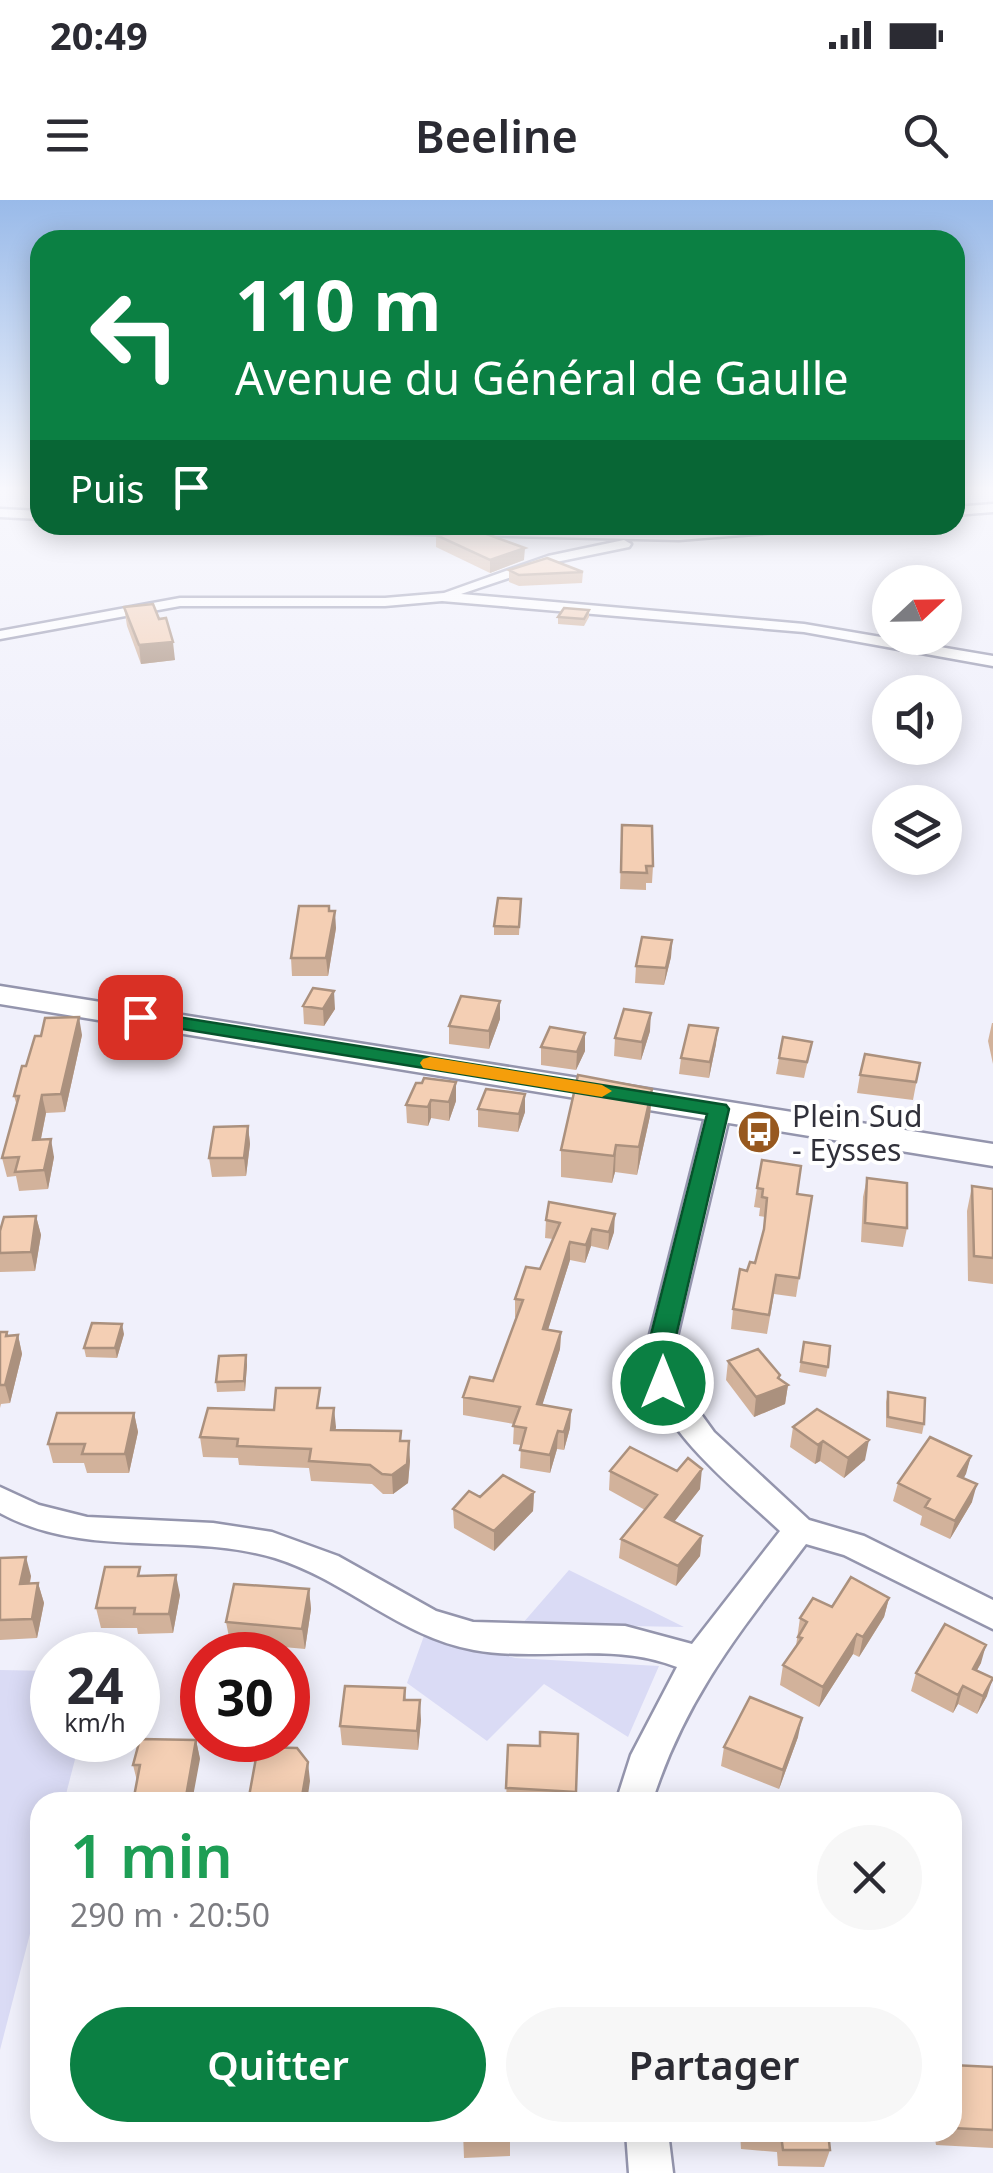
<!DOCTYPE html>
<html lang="fr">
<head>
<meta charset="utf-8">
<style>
	body { margin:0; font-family:"Noto Sans",sans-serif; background:#f7f7f7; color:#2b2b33; height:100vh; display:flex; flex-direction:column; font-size:38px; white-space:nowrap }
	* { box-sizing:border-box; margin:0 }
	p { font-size:32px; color:#7c7c81 }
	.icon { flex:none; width:55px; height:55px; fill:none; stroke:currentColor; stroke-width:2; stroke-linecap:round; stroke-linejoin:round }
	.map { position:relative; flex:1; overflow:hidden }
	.side { position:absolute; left:30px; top:1592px; width:932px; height:350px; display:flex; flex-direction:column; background:#fff; border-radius:30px; box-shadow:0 5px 25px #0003 }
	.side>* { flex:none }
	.banner { position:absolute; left:30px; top:30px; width:935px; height:305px; border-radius:30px; box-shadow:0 5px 25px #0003; background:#0b8043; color:#fff; overflow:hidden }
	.needle { width:65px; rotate:68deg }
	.buttons { position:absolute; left:872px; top:365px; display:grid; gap:20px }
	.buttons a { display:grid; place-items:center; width:90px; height:90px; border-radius:50%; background:#fff; box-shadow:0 5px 25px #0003; font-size:50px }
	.speed { position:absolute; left:30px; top:1432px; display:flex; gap:20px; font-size:50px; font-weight:700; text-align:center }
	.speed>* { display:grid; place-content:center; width:130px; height:130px; border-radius:50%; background:#fff; box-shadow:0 5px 25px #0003; line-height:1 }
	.speed small { font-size:25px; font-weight:400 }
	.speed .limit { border:15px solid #d22; background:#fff; color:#111 }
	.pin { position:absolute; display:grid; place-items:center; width:85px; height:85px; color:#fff; margin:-42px; border-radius:20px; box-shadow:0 5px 15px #0006 }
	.me { position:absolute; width:110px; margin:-55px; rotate:0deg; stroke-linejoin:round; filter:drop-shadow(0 0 8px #0008) }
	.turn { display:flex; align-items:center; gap:35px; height:210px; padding:0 40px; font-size:45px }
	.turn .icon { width:130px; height:130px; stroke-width:2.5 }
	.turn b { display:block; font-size:70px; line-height:85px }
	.then { display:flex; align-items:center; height:95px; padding:0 40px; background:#0003; gap:20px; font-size:38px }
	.round { display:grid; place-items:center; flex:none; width:105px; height:105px; border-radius:52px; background:#f7f7f7 }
	.summary { display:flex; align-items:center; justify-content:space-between; height:170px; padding:0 40px }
	h1 { font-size:60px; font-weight:600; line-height:75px; color:#1e9e55 }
	.button { display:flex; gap:20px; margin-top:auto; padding:20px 40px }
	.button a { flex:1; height:115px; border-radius:60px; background:#0b8043; color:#fff; font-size:40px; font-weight:600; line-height:115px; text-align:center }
	.button a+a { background:#f7f7f7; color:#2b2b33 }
	.status { display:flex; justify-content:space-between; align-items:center; height:70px; padding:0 50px; background:#fff; direction:ltr }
	.status svg { height:28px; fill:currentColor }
	header { display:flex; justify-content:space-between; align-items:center; height:130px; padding:0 40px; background:#fff; font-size:45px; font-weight:600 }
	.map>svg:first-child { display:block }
</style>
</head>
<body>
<div class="status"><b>20:49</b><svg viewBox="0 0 49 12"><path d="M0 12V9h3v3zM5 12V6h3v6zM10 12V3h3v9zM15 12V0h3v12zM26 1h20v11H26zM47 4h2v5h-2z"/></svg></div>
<header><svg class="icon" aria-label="menu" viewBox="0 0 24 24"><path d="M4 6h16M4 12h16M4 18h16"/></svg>Beeline<svg class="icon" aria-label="search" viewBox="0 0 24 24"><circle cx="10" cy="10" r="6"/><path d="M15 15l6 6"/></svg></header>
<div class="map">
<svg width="993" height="1973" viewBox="0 0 993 1973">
	<rect width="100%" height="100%" fill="#f0f0fb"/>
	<path fill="#dadbf5" d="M569 1370 684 1427 522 1424Z
		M425 1433 515 1458 659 1466 628 1537 544 1484 487 1541 407 1483Z
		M0 1470 52 1471V1540H80L64 1602H40V1695L0 1850Z"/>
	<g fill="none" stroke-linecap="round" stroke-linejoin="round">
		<g stroke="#9495ad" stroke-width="5">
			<path id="minor" d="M993 304V312L955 315V307Z
				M0 309 40 311V319L0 317Z
				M210 325 696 331 822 325 816 329 679 340 216 329Z
				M624 340 631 344 629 347 556 362 461 394 804 424 993 456V466L804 432 442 401 385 406H180L0 439V431L180 398H385L444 393 548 356Z
				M719 902 731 909 671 1162 677 1181 714 1232 809 1320 864 1336 993 1400V1429L844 1355 806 1344C740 1432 686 1496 652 1602H616L631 1555 677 1467C612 1441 542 1462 474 1450 400 1437 346 1380 275 1358 184 1331 87 1360 0 1313V1287L39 1305 87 1317 213 1323 272 1332 338 1356 436 1411 473 1422 625 1426 692 1444 780 1331C729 1283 662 1233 643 1162L707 909Z
				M626 1932H668L673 1973H629Z"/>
		</g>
		<g stroke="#9495ad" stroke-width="5">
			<path id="secondary" d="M0 786 993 944V966L0 804Z"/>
		</g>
		<use href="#minor" fill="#fff" fill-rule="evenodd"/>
		<use href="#secondary" fill="#fff" fill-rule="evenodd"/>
	</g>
	<path fill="#d2b29b" d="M436 335 524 360 490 373 436 347Z
		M509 370 583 372 582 383 519 386 509 382Z
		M124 407 159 419 175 460 141 464 127 426Z
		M589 410V417L584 426 558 424V417Z
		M622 625 653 666 652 683H646V690L620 689Z
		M521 699 519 735H494V726Z
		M336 728 328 776H292L291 758Z
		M672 740 671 757 664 785 635 783 636 766Z
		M303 806 335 809 324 826 304 824Z
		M500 819 489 849 449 844V826Z
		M992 823H993V864L988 841Z
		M650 831 641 860 614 856 615 838Z
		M82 835 65 912 46 913 41 939 54 957 48 989 19 991 16 976 7 977 2 958 17 906 14 896 26 866Z
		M812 842 804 878 776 874 779 858Z
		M716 844 709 878 679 874 681 858Z
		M541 847 585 851 576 870 541 865Z
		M920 863 913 900 857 893 860 875Z
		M456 882V901L449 921 431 918 428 926 407 923 406 905Z
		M652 889 650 916 637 975 615 972 612 983 561 977V950Z
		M525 894V912L518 932 478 927V909Z
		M248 926 250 944 246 976 212 977 209 958Z
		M867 978 907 1028 903 1047 861 1042 863 997Z
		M972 986 993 989V1084L968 1081 967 1011Z
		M757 988 812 996 796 1097 774 1094 767 1134 731 1129 733 1109 747 1071 755 1063 763 1032 765 1017 759 1016 760 1008 754 1007Z
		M36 1016 41 1035 35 1071 0 1072V1031Z
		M546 1020 614 1032 608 1050 591 1046 585 1063 570 1060 548 1129 561 1132 560 1149 542 1205 571 1210 570 1228 564 1250 557 1249 550 1273 520 1268 521 1245 513 1244 514 1224 463 1215V1197L493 1181 516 1117H515V1099L540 1069 553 1039 545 1038Z
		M0 1132H7L8 1136 18 1135 22 1154 10 1203 1 1204 0 1208Z
		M124 1134 117 1158 86 1157 84 1148Z
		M804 1142 828 1167 826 1177 799 1172Z
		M246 1155 247 1165 245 1191 217 1192 216 1182Z
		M728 1161 780 1179 788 1185 785 1204 754 1217 726 1180Z
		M888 1192 924 1224 922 1234 886 1227V1202Z
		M322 1208 336 1227 335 1230 401 1231V1241L410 1261 408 1283 393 1294H383L372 1284 311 1281 309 1268 239 1265 238 1258 203 1257 200 1237 274 1210Z
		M134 1213 138 1232 129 1273H87L84 1263H53L48 1244Z
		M793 1227 865 1260 844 1278 820 1261 815 1264 790 1247Z
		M971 1256 964 1278 972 1302 950 1339 920 1325 922 1316 893 1301 898 1283Z
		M610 1271 700 1289 674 1322 702 1336 700 1356 676 1386 619 1358 621 1339 645 1310 609 1290Z
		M534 1292 533 1311 494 1351 454 1328 453 1309 480 1297Z
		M0 1358 31 1376 30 1384 38 1383 44 1403 37 1438 0 1440Z
		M142 1376 180 1395 173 1433 138 1434 137 1428H101L96 1408Z
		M309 1389 311 1409 305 1449 230 1442 226 1422Z
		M889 1398 884 1417 859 1457 853 1454 819 1507 780 1485 783 1465 796 1446 800 1418 832 1407Z
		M981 1463 977 1470 987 1496 977 1514 958 1504 953 1513 911 1491 916 1473Z
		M405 1488 406 1500 421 1520 418 1550 342 1545 340 1526Z
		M578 1534 576 1602H506L508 1545 540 1546Z
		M798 1537 779 1589 721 1566 724 1547Z
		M196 1540 200 1559 137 1581 133 1565Z
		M952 1865 993 1867V1948L936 1945 934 1932H952Z
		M463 1932H510V1956L464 1958Z
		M740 1932H828L830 1950 824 1967 778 1966 777 1952 741 1949Z"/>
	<path fill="#ab917e" d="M525 348 524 360 490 373V360Z
		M173 442 175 460 141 464 139 445Z
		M335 711 336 728 328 776 326 758Z
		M672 740 671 757 664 785 666 768Z
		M334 791 335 809 324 826 323 809Z
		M500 801V819L489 849V831Z
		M651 813 650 831 641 860 642 842Z
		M79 817 82 835 65 912 61 894Z
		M718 828 716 844 709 878 710 862Z
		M585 833V851L576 870 577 852Z
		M456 882V901L449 921V902Z
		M652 889 650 916 637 975 639 947Z
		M525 894V912L518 932 519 914Z
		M42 895 46 913 37 958 33 940Z
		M431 900V918L428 926V907Z
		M248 926 250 944 246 976 244 958Z
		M51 939 54 957 48 989 44 970Z
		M616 945 615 972 612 983 614 956Z
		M615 1014 614 1032 608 1050 609 1032Z
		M36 1016 41 1035 35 1071 31 1052Z
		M592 1029 591 1046 585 1063 586 1045Z
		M570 1042V1060L543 1146V1129Z
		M122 1124 124 1134 117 1158 115 1148Z
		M561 1132 560 1149 537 1222V1204Z
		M18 1135 22 1154 10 1203 5 1185Z
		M246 1155 247 1165 245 1191 244 1181Z
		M780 1175 778 1189 788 1185 785 1204 754 1217 756 1197Z
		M334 1208 336 1227 333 1249 331 1230Z
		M571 1210 570 1228 564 1250V1232Z
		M134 1213 138 1232 129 1273 125 1254Z
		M558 1231 557 1249 550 1273V1255Z
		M869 1240 865 1260 844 1278 848 1258Z
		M409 1241 410 1261 408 1283 393 1294 392 1275Z
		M823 1241 820 1261 815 1264 818 1245Z
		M971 1256 966 1274 954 1294 958 1276Z
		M702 1269 700 1289 663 1336 665 1317Z
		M977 1284 972 1302 950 1339 955 1321Z
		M534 1292 533 1311 494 1351V1331Z
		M702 1336 700 1356 676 1386 678 1366Z
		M26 1357 31 1376 25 1403 20 1384Z
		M176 1375 180 1395 173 1433 169 1414Z
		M38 1383 44 1403 37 1438 32 1419Z
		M309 1389 311 1409 305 1449 302 1429Z
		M889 1398 884 1417 859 1457 863 1437Z
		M857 1434 853 1454 819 1507 823 1487Z
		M986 1445 981 1463 968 1486 973 1469Z
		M993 1478 987 1496 977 1514 983 1496Z
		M963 1486 958 1504 953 1513 958 1495Z
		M420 1500 421 1520 418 1550 417 1531Z
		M802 1518 798 1537 779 1589 783 1570Z
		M196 1540 200 1559 192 1602H185Z
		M308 1562 310 1581 307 1602H301Z"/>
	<path fill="#f4cfb4" stroke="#ab917e" stroke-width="2.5" d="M481 332 525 348 490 360 436 335Z
		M547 358 583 372 519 375 509 370Z
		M153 404 159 419 166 418 173 442 139 445 124 407Z
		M564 408 589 410 584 419 558 417Z
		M622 625 652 626 653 666H646L647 673 621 672Z
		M498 698 521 699 519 727 494 726Z
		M299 706H329V711H335L326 758H291Z
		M642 737 672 740 666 768 636 766Z
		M313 788 334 791 323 809 303 806Z
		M461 796 500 801 489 831 449 826Z
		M624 809 651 813 642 842 615 838Z
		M79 817 61 894 42 895 33 940 51 939 44 970 15 972 19 957 2 958 19 896H14L22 866H26L35 836H41L45 818Z
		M689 825 718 828 710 862 681 858Z
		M550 827 585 833 577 852 541 847Z
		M783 837 812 842 807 862 779 858Z
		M865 854 920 863 916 882 860 875Z
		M578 875 652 889 639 947 616 945 614 956 561 950Z
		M424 878 456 882 449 902 431 900 428 907 406 905 416 883H422Z
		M486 889 525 894 519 914 478 909Z
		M248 926 244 958H209L214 927Z
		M762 960 801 966 797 994 812 996 799 1078 776 1075 769 1115 733 1109 740 1069 747 1071 750 1062 755 1063 764 1029 767 998 762 997 763 989 757 988Z
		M867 978 907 983V1028L865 1023Z
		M972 986 993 989V1058L974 1056Z
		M549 1002 615 1014 609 1032 592 1029 586 1045 570 1042 543 1129 561 1132 537 1204 571 1210 564 1232 558 1231 550 1255 520 1250 526 1228 513 1226 520 1207 463 1197 470 1177 493 1181 523 1100 515 1099 526 1067 540 1069 560 1023 546 1020Z
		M36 1016 31 1052 0 1053V1031L4 1017Z
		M92 1123 122 1124 115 1148H84Z
		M0 1132H7L6 1136 18 1135 5 1185H0Z
		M804 1142 830 1146 828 1167 801 1162Z
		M758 1149 780 1175 778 1178 788 1185 756 1197 728 1161Z
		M246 1155 244 1181 216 1182 219 1156Z
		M276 1188H320L317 1208H334L331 1230 401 1231 400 1241H409L407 1264 392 1275 382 1274 370 1265 309 1261 311 1249 237 1246 238 1239 200 1237 208 1208 274 1210Z
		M888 1192 925 1198 924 1224 888 1217Z
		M817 1209 869 1240 848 1258 823 1241 818 1245 793 1227Z
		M57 1213H134L125 1254H82L85 1244H48Z
		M930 1237 971 1256 958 1276 977 1284 955 1321 925 1307 930 1299 898 1283Z
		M630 1247 677 1271 688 1258 702 1269 665 1317 702 1336 678 1366 621 1339 657 1295 610 1271Z
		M503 1275 534 1292 494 1331 453 1309 469 1291 480 1297Z
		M26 1357 20 1384 38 1383 32 1419 0 1420V1358Z
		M105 1367H140L138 1376 176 1375 169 1414H134L135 1408H96Z
		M851 1377 889 1398 863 1437 857 1434 823 1487 783 1465 802 1438 798 1437 807 1422 800 1418 813 1398 832 1407Z
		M234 1384 309 1389 302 1429 226 1422Z
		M945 1424 986 1445 973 1469 993 1478 983 1496 963 1486 958 1495 916 1473Z
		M345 1486 405 1488 404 1500H420L417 1531 340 1526Z
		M750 1497 802 1518 783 1570 724 1547Z
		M540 1532 578 1534 576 1592 506 1588 508 1545 540 1546Z
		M140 1539 196 1540 185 1602H133L140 1565H133Z
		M258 1547 297 1548 308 1562 301 1602H248Z
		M952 1865 993 1867V1930L952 1928Z
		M463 1932H510V1939L463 1940Z
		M745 1932H828L830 1950H783L781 1935Z"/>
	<linearGradient id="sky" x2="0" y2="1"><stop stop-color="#99bae9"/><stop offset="0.51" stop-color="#f8f8fd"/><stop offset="1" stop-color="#f8f8fd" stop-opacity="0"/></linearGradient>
	<rect width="993" height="566" fill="url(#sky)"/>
	<path fill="#0b8043" stroke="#07532c" stroke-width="2.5" d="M140 811 726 905 729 909 670 1162 676 1183 672 1190H654L644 1162 707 914 133 821V813Z"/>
	<path fill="#f59e0b" d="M430 857 602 885 612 891 602 897 423 868 420 863 423 859Z"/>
	<defs>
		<g id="bus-disc" transform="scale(2.25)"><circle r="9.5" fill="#97581f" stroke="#fff"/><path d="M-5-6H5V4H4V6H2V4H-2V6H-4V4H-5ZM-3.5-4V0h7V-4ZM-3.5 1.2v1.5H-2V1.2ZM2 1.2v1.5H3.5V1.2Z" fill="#fff"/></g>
	</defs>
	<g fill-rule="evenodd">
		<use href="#bus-disc" x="759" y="932"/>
	</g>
	<g text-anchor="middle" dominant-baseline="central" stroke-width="8" stroke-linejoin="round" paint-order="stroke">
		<g font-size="30" fill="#30303a" stroke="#fff" text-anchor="start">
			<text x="792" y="915">Plein Sud<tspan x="792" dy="34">- Eysses</tspan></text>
		</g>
	</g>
</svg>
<div class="buttons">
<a><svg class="needle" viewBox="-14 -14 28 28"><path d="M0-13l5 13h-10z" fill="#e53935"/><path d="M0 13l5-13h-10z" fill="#7c7c81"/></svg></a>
<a><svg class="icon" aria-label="sound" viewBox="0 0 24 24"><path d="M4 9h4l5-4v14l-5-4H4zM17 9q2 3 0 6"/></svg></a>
<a><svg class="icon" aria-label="layers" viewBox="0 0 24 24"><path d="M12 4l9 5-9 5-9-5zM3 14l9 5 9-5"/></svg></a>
</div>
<div class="speed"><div>24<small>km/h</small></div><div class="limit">30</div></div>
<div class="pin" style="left:140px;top:817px;background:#d93025"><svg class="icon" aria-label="arrive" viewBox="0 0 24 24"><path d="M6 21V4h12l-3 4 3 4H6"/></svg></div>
<svg class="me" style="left:663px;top:1183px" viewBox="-20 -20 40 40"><circle r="17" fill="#0b8043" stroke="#fff" stroke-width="3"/><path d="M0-11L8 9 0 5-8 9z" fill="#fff"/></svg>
<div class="banner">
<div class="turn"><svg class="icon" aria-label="left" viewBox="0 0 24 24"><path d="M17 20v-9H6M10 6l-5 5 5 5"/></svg><div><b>110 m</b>Avenue du Général de Gaulle</div></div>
<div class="then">Puis<svg class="icon" aria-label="arrive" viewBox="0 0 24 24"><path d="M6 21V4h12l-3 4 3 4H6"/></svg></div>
</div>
<section class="side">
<div class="summary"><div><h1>1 min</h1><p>290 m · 20:50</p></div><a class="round"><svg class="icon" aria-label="close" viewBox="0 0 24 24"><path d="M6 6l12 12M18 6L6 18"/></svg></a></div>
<div class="button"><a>Quitter</a><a>Partager</a></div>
</section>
</div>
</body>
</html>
